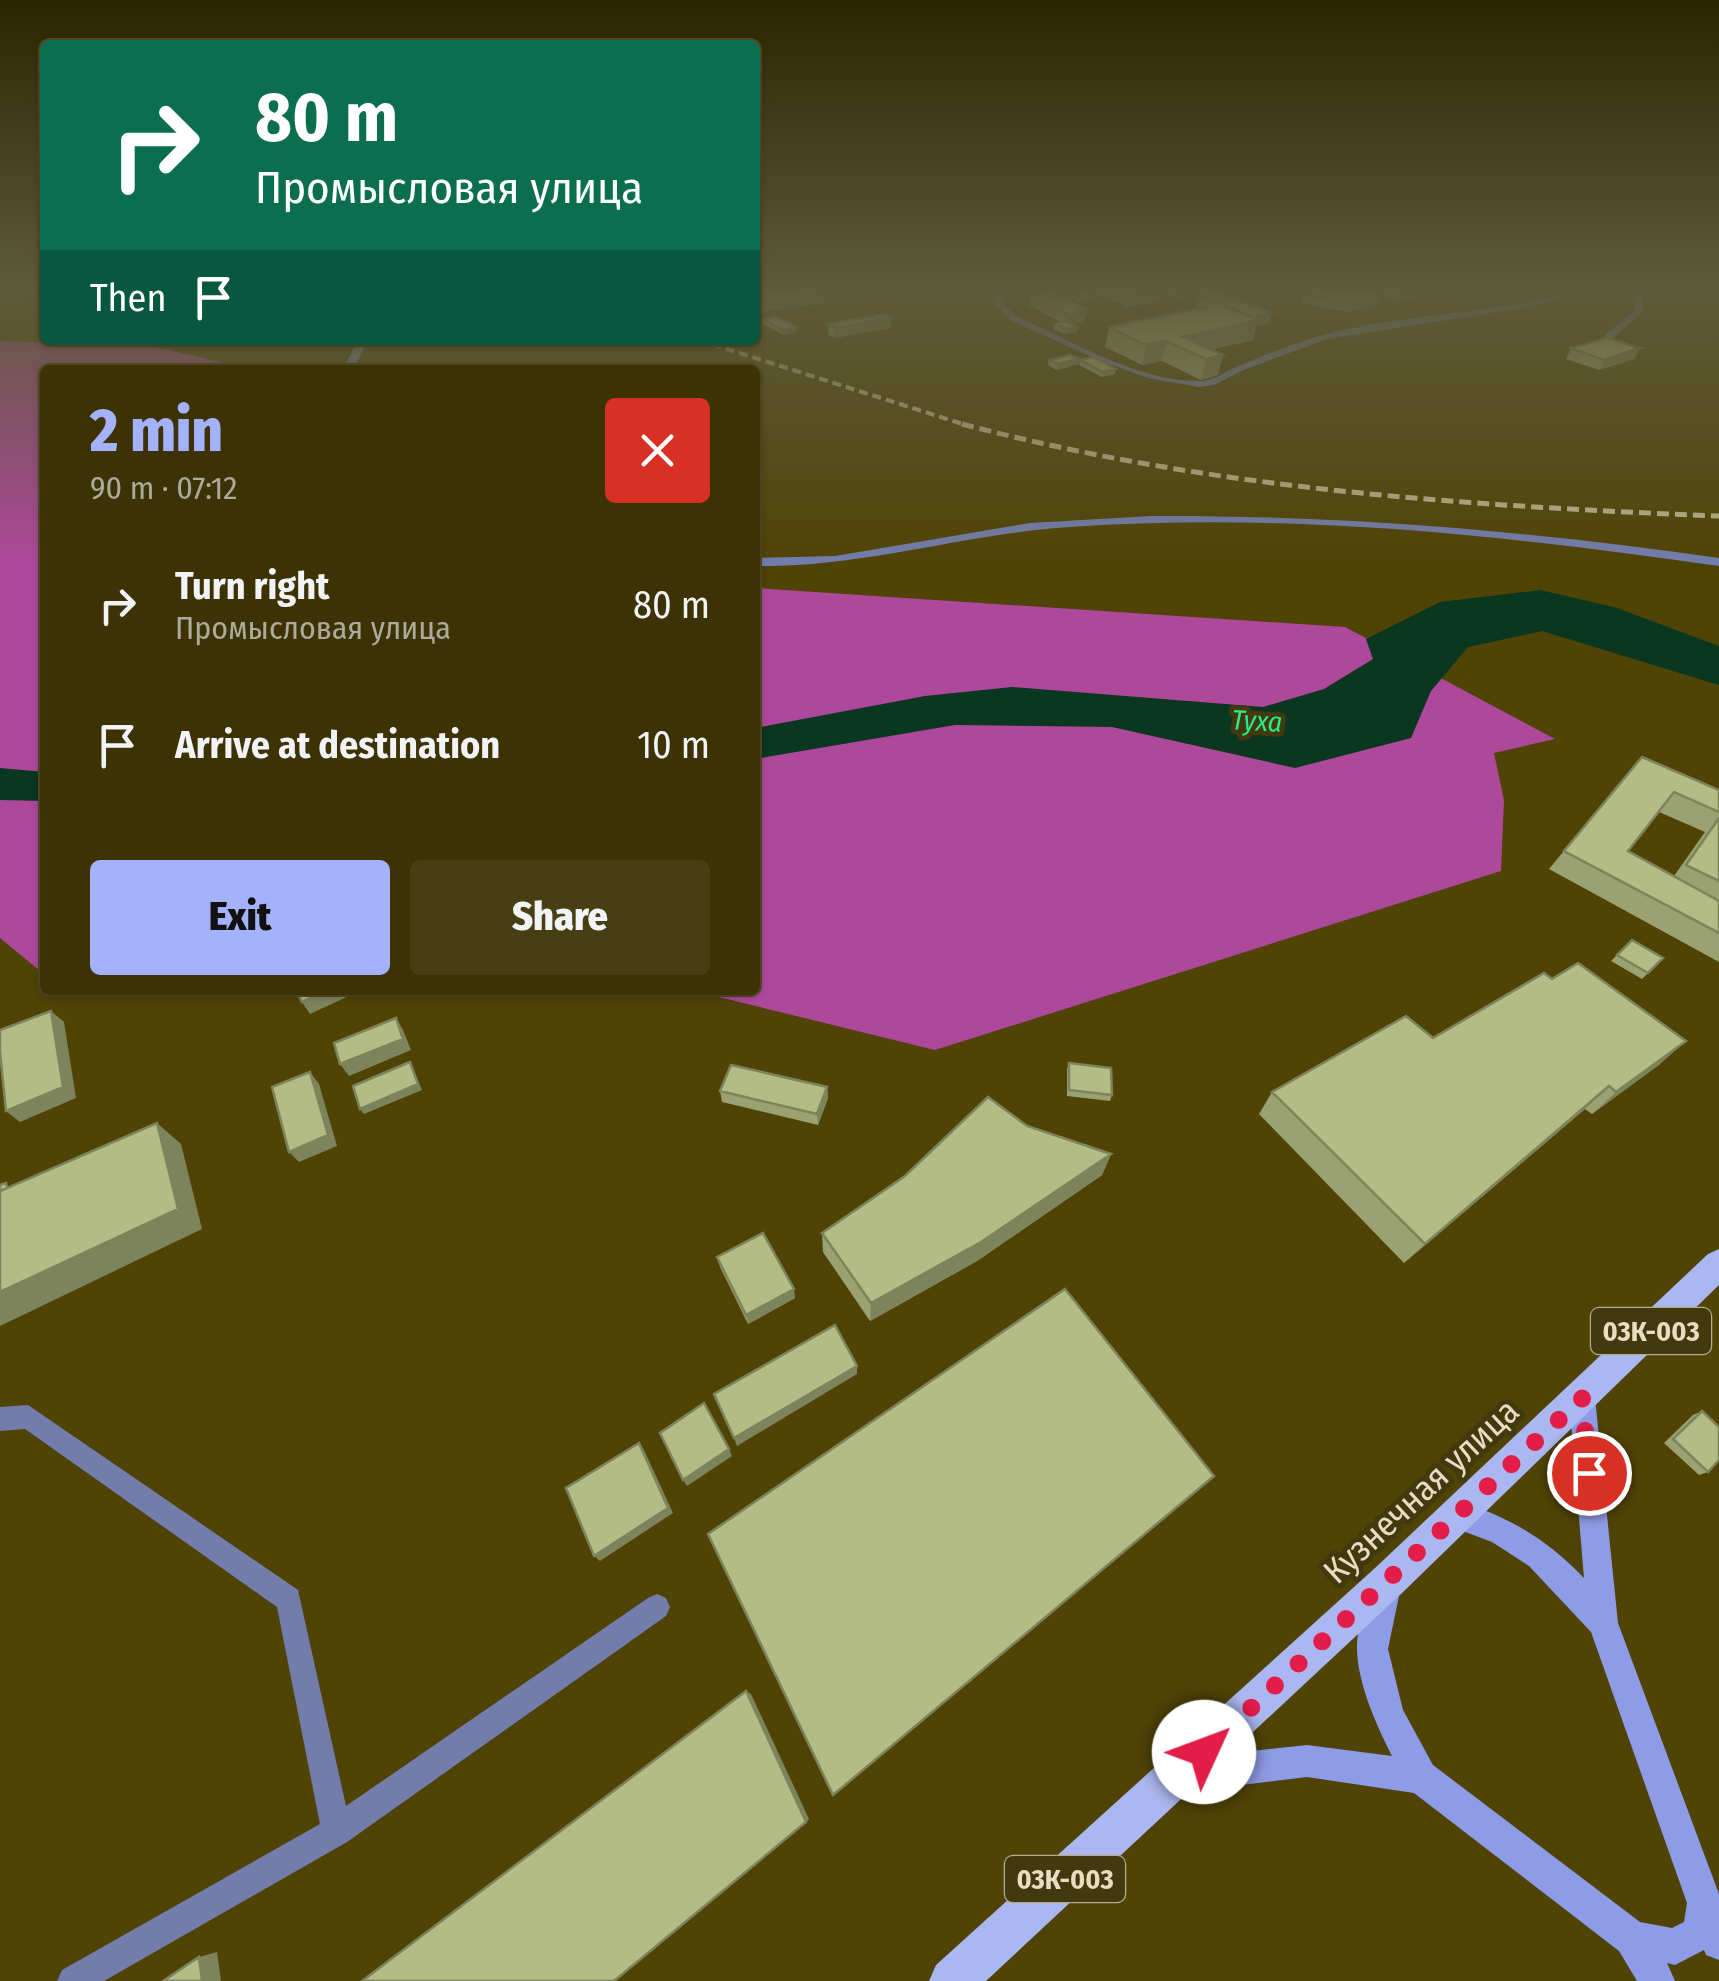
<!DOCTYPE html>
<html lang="en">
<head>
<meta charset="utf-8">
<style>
	body { margin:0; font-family:"Fira Sans Condensed",sans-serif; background:#473e13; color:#f1f3f6; height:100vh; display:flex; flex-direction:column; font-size:38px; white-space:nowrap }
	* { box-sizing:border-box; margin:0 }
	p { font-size:32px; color:#acaa9a }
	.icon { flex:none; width:55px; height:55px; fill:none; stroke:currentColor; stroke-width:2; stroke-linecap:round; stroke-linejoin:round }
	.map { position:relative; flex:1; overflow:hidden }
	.side { position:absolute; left:40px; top:365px; width:720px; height:630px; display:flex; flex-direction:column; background:#3c3204; border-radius:10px; box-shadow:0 2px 8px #0004,0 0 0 2px #554d26 }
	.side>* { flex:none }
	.banner { position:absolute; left:40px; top:40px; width:720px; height:305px; border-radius:10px; box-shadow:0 2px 8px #0004,0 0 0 2px #554d26; background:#0b6e4f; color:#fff; overflow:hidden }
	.pin { position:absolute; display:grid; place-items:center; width:85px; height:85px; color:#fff; margin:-42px; border:5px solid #fff; border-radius:50%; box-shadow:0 2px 10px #0007 }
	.me { position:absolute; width:110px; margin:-55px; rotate:47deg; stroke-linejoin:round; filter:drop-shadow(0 0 8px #0008) }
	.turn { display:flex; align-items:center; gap:35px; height:210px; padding:0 50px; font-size:45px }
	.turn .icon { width:130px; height:130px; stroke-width:2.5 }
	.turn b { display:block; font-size:70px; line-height:85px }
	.then { display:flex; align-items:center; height:95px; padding:0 50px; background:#0003; gap:20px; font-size:38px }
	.round { display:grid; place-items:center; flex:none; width:105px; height:105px; border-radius:10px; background:#473e13 }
	.summary { display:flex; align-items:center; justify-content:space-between; height:170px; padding:0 50px }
	h1 { font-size:60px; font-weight:800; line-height:75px; color:#a4b2fc }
	.action { display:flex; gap:20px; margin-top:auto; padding:20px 50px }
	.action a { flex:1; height:115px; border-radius:10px; background:#a4b2fc; color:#111; font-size:40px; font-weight:800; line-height:115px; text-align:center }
	.action a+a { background:#473e13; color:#f1f3f6 }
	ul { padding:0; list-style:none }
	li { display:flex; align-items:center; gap:30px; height:140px; padding:0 50px }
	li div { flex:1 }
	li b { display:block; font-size:38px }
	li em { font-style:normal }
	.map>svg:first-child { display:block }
</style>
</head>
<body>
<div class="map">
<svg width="1719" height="1981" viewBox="0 0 1719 1981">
	<rect width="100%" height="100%" fill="#504306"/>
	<path fill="#ad489a" d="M0 341 150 346 255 370H45V975L0 938Z
		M755 588 1345 627 1555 739 1494 753 1504 800 1501 871 935 1050 690 990H755Z"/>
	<path fill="#09371f" d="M1540 590 1614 607 1719 646V685L1542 631 1468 647 1431 691 1411 738 1295 768 1112 727 955 725 755 759V728L925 696 1012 687 1263 707 1324 689 1373 659 1366 639 1440 602Z
		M0 768 45 772V801L0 800Z"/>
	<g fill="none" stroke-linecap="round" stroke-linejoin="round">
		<path fill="#737dac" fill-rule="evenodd" d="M1028 287H1039L1002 299V303L1016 316C1073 341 1137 382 1201 381 1214 381 1224 372 1236 367 1254 359 1273 352 1292 345 1376 314 1468 318 1554 296V290L1549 287 1562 289 1560 299 1529 307 1327 339 1243 370 1214 385 1199 387 1148 378 1101 361 1010 320 994 303 996 296Z
			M1344 287H1376L1373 289Z
			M28 1405 298 1590 346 1806 648 1598 657 1594 666 1598 670 1607 666 1616 347 1842 104 1981H57L62 1970 320 1824 277 1607 25 1429 0 1431V1407Z"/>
		<path fill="#737dac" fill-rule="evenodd" d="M1623 287H1633L1642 292 1643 312 1611 339H1605V335L1635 311V295Z
			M358 340H368L353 370H343Z
			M1151 516C1342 515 1530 531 1719 558V566C1505 535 1287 512 1070 527 963 534 862 568 755 566V558L835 556 1030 523Z"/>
		<path fill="#8e9be6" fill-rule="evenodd" d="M1582 1385 1591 1389 1595 1398 1618 1623 1719 1894V1960L1706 1955 1704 1950 1675 1965 1667 1963 1675 1981H1637L1619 1951 1414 1793 1307 1777 1185 1792 1173 1787 1168 1775 1173 1763 1185 1758 1307 1745 1392 1756C1377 1726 1358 1685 1357 1650 1356 1630 1367 1599 1374 1580L1385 1576 1396 1580 1400 1591 1388 1649 1403 1710 1433 1765 1640 1922 1672 1928 1684 1922 1687 1903 1591 1632 1529 1566 1492 1542 1447 1525 1443 1515 1447 1505 1457 1501C1508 1516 1547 1539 1584 1578L1569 1398 1573 1389Z"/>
		<path fill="#abb7f1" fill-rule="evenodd" d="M1719 1249V1285L1401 1594 986 1981H929L936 1965 1375 1568 1708 1254Z"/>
		<path stroke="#bbb38d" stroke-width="4" stroke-dasharray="9 5" stroke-linecap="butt" d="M699 340 972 427"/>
		<path stroke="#bbb38d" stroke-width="5" stroke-dasharray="12 6" stroke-linecap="butt" d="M962 424C1209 489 1465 506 1719 516"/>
	</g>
	<path fill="#9aa272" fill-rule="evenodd" d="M1078 287H1234L1216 291 1269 323 1256 326 1253 340 1211 349 1218 375 1201 380 1162 361 1142 365 1105 347 1109 327 1196 309 1198 294 1210 292 1177 298 1163 292 1161 301 1129 307 1096 294V299L1080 302 1071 297V293L1085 290Z
		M1382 287H1445L1444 291 1399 302 1379 294Z
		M755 293 823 303 762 312 755 305Z
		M1303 294 1377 305 1349 312 1300 303Z
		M1031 296 1086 308 1085 318H1083V322L1072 324 1077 332 1065 334 1053 329 1054 324 1061 322 1030 306Z
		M763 319 796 327V332L784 335 763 324Z
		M828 324 891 328 834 338 828 334Z
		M1571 348H1640L1634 359 1599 370 1566 359Z
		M1049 360 1079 364 1057 370 1048 365Z
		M1080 360 1115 374 1102 377 1079 365Z
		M1642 757 1719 790V962L1549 869ZM1659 812 1705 832 1674 876 1628 851Z
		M1632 940 1663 958 1642 979 1611 961Z
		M1433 1038 1660 1064 1592 1114 1585 1109 1404 1263 1259 1114 1272 1092Z
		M1069 1063 1112 1095 1110 1101 1067 1096V1069Z
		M827 1087 828 1098 818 1125 722 1102 720 1091Z
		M1027 1126 1111 1154 1102 1175 977 1261 870 1321 823 1252 822 1233Z
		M717 1257 795 1298 748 1324 720 1267Z
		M1702 1411 1708 1472 1699 1475 1664 1443 1693 1415Z"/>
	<path fill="#7d845c" d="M1164 287 1161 301 1129 307 1132 293Z
		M1179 287H1234L1177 298Z
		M1270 287H1289L1269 291Z
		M1424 287H1445L1444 291 1399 302 1402 292Z
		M823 294V303L762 312 761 302Z
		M1096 294V299L1080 302 1081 297Z
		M1380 296 1377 305 1349 312 1352 302Z
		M1086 308 1083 322 1067 325 1068 315 1079 310Z
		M1272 313 1269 323 1256 326 1253 340 1193 354 1183 337Z
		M891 318V328L834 338V328Z
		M796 327V332L784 335V330Z
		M1077 327V332L1065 334 1066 329Z
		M1166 341 1162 361 1142 365 1146 345Z
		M1640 348 1634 359 1599 370 1604 360Z
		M1223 355 1218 375 1201 380 1206 359Z
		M1079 359V364L1057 370 1058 364Z
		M1116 369 1115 374 1102 377 1103 372Z
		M328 990H362L310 1014 302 1002Z
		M51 1011 64 1022 76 1098 20 1122 6 1111Z
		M396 1018 403 1030 411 1050 349 1076 340 1064Z
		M1686 1041 1660 1064 1592 1114 1616 1092Z
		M410 1062 422 1090 364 1114 360 1109Z
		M310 1072 319 1084 337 1146 299 1162 289 1152Z
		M1609 1086 1585 1109 1404 1263 1425 1244Z
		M827 1087 828 1098 818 1125 817 1114Z
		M157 1123 181 1144 202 1229 0 1326V1292Z
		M1111 1154 1102 1175 977 1261 870 1321 871 1303Z
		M794 1289 795 1298 748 1324 746 1315Z
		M857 1366V1374L737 1446 734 1438Z
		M639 1443 644 1450 673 1513 600 1561 594 1556Z
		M729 1449 732 1456 687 1486 683 1480Z
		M746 1691 751 1694 809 1819 806 1822Z
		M217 1952 221 1981H202L199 1957Z"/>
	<path fill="#b3bc84" stroke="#7d845c" stroke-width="2.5" d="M802 287H815L823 294 761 302 755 296V293Z
		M1117 287H1161L1132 293Z
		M1348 287H1357L1380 296 1352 302 1303 294Z
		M1389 287H1424L1402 292Z
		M1087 290 1096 294 1081 297 1071 293Z
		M1216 291 1272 313 1254 317 1198 294Z
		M1054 292 1086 308 1079 310 1084 312 1068 315 1031 296Z
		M1210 300 1258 320 1183 337 1223 355 1206 359 1166 341 1146 345 1109 327 1206 307 1197 303Z
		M885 314 891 318 834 328 828 324Z
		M775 316 796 327 784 330 763 319Z
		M1065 321 1077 327 1066 329 1054 324Z
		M1607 338 1640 348 1604 360 1571 348Z
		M1070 355 1079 359 1058 364 1049 360Z
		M1093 357 1116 369 1103 372 1080 360Z
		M1642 757 1719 790V812L1674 792 1628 851 1719 901V933L1564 851Z
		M1719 818V881L1686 865Z
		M1632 940 1663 958 1648 973 1617 955Z
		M1578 963 1686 1041 1616 1092 1609 1086 1425 1244 1272 1092 1406 1016 1433 1038 1544 973 1552 979Z
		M296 990H328L302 1002Z
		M51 1011 63 1087 6 1111 0 1052V1030Z
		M396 1018 403 1039 340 1064 334 1043Z
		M410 1062 418 1084 360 1109 353 1086Z
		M1069 1063 1111 1068 1112 1095 1069 1090Z
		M731 1065 827 1087 817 1114 720 1091Z
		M310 1072 328 1135 289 1152 272 1087Z
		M988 1097 1027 1126 1111 1154 981 1242 871 1303 822 1233 905 1176Z
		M157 1123 178 1209 0 1292V1191Z
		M6 1183 7 1188 0 1191V1185Z
		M763 1233 794 1289 746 1315 717 1257Z
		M1065 1289 1214 1476 833 1795 708 1534Z
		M835 1325 857 1366 734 1438 714 1394Z
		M704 1403 729 1449 683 1480 660 1433Z
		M1702 1411 1719 1427V1460L1708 1472 1673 1439Z
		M639 1443 668 1508 594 1556 566 1488Z
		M746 1691 806 1822 614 1981H362Z
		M199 1957 202 1981H163Z"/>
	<linearGradient id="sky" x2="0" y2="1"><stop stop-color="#2c2503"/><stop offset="0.51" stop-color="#5e5b3b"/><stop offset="1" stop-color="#5e5b3b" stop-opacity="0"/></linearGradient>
	<rect width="1719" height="565" fill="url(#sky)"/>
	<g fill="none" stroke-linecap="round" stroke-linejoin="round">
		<path stroke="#e11d48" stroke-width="18" stroke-dasharray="0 32.4" d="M1204 1752 1582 1398 1589 1473"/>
	</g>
	<g text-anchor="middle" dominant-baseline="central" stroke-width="10" stroke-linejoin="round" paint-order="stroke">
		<g font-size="28" font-style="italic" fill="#29ea8e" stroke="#43390f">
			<text transform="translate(1257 721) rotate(3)">Туха</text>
		</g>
		<g fill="#43390f" stroke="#b4ac8c" stroke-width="2.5">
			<rect x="1591" y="1308" width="120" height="46" rx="8"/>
			<rect x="1005" y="1856" width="120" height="46" rx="8"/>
		</g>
		<g font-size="28" font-weight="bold" fill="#e5dec2">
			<text x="1651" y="1331">03К-003</text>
			<text x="1065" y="1879">03К-003</text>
		</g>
		<g font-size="35" fill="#e5dec2" stroke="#43390f">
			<text transform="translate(1421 1491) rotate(-43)">Кузнечная улица</text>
		</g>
	</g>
</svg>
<div class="pin" style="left:1589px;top:1473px;background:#d93025"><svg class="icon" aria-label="arrive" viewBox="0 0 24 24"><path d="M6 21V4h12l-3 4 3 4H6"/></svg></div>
<svg class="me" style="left:1204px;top:1752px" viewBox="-20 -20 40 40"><circle r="19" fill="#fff"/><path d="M0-13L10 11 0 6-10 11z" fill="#e11d48"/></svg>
<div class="banner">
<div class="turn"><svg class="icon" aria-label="right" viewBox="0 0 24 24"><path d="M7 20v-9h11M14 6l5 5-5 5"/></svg><div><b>80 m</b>Промысловая улица</div></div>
<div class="then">Then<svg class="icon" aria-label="arrive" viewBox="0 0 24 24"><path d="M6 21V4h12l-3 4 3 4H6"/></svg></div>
</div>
<section class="side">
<div class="summary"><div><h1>2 min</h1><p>90 m · 07:12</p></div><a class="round" style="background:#d93025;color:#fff"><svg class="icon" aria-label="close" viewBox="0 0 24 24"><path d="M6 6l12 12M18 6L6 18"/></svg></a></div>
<ul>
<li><svg class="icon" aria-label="right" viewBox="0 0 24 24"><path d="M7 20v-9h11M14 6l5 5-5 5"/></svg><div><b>Turn right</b><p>Промысловая улица</p></div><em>80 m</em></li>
<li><svg class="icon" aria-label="arrive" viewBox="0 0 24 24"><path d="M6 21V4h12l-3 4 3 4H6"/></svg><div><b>Arrive at destination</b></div><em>10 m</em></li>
</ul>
<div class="action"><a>Exit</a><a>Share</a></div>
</section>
</div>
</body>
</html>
